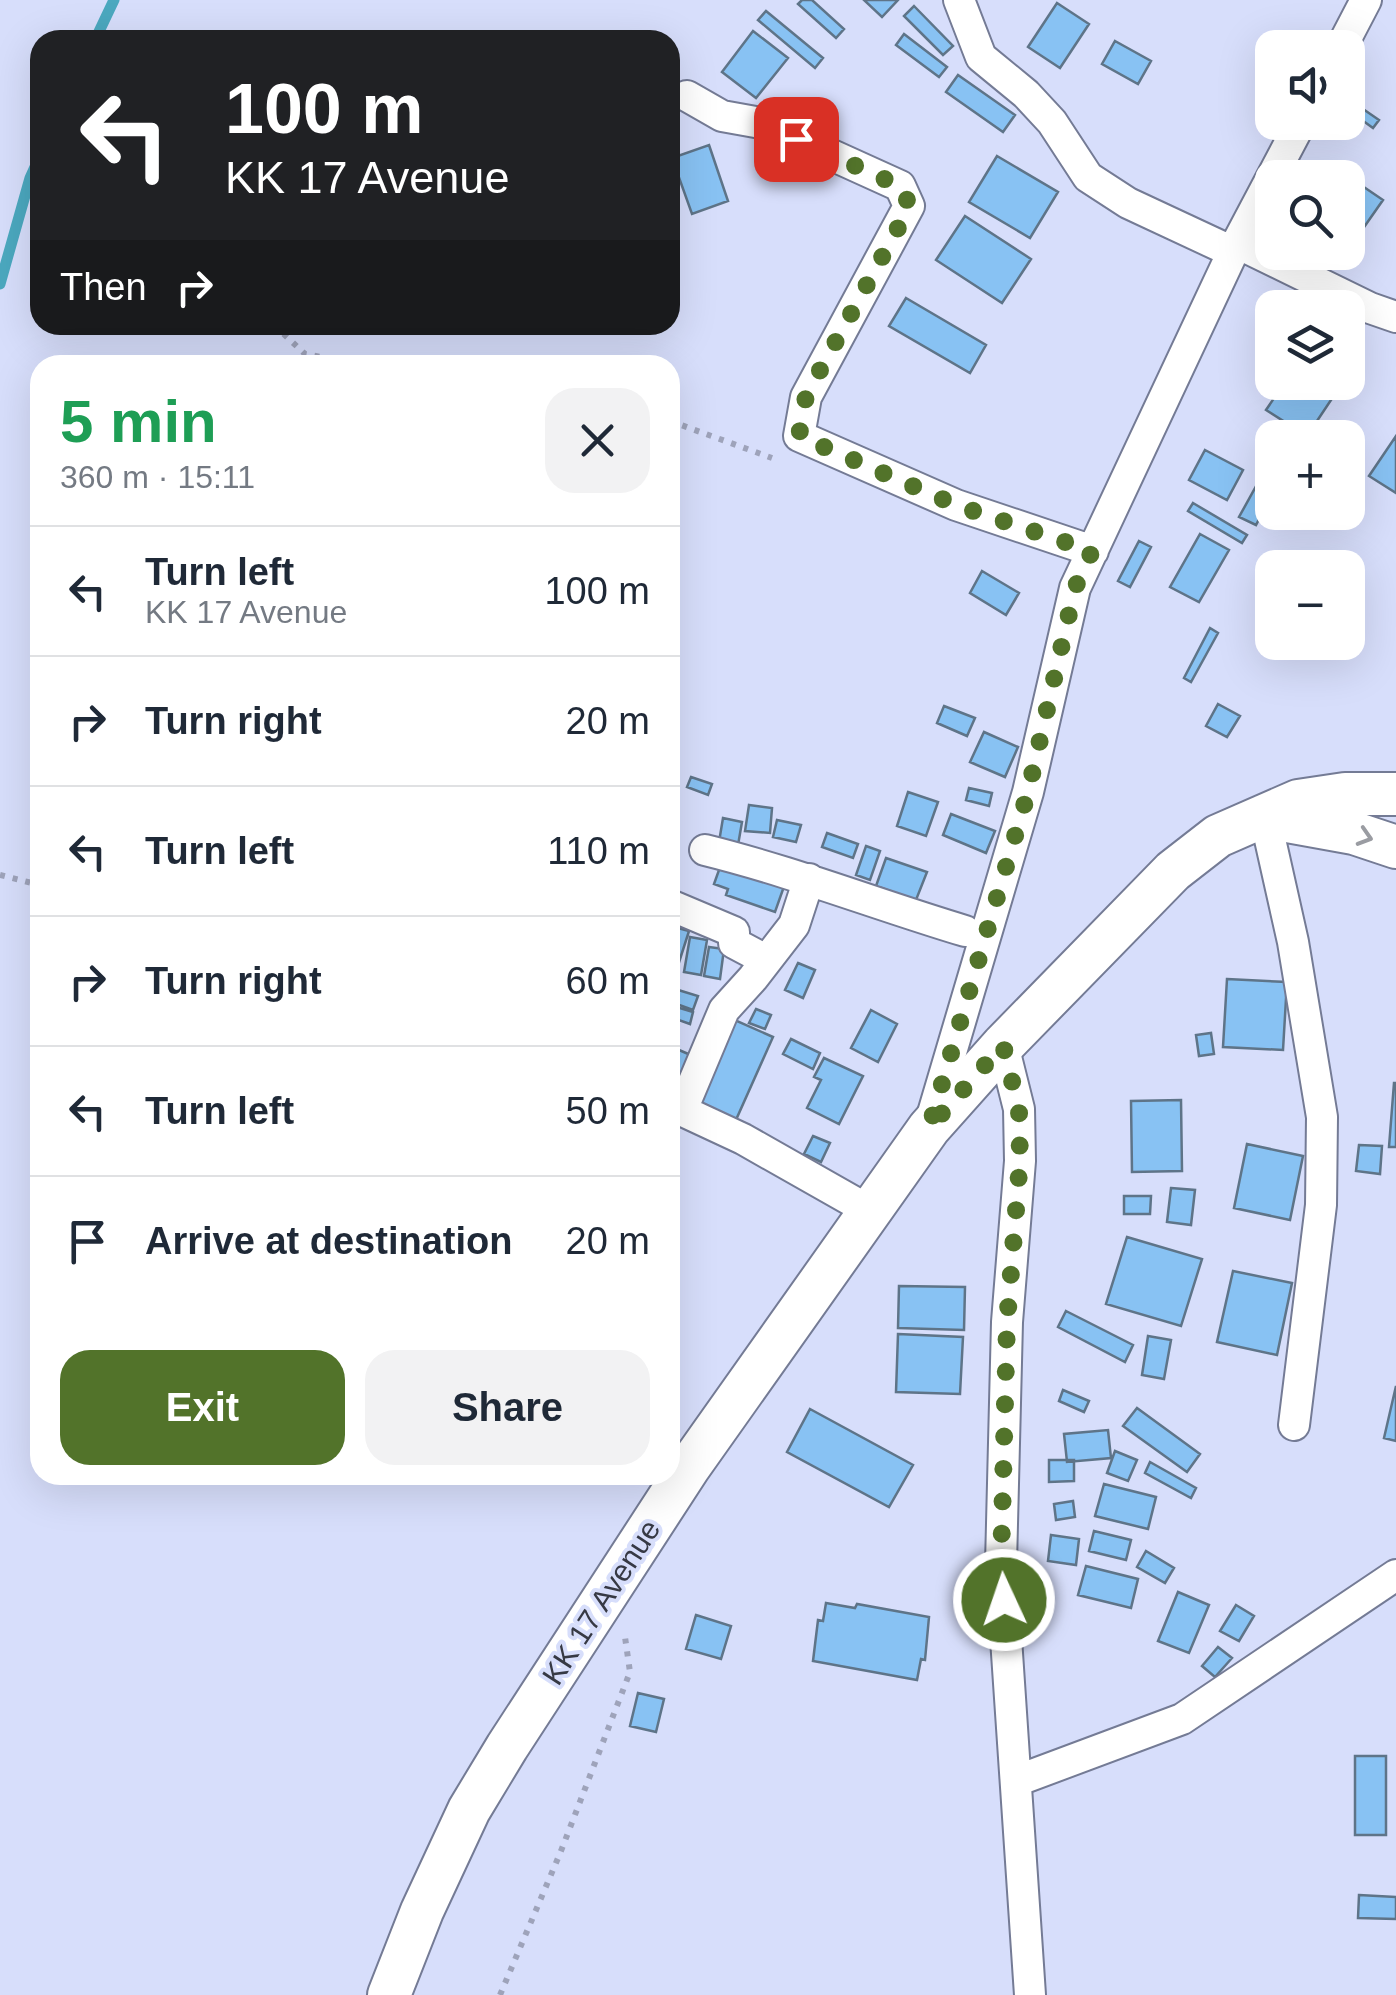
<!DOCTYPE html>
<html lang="en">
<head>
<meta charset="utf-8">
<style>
	body { margin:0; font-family:Arial,sans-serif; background:#f2f2f3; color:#1f2937; height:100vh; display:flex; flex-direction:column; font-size:38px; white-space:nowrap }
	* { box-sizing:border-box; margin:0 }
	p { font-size:32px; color:#747a83 }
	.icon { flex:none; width:55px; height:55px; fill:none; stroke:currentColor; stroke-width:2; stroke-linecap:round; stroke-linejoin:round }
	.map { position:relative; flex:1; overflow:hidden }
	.drawer { position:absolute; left:30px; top:355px; width:650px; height:1130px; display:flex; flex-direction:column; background:#fff; border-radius:30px; box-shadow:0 10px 40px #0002 }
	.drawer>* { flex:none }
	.banner { position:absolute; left:30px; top:30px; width:650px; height:305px; border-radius:30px; box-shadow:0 10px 40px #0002; background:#202124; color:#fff; overflow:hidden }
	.buttons { position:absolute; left:1255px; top:30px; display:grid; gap:20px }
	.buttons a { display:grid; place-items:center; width:110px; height:110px; border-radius:20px; background:#fff; box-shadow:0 10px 40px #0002; font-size:50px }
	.pin { position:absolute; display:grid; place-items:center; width:85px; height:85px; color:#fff; margin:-42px; border-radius:20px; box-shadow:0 5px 15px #0006 }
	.me { position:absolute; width:110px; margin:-55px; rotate:357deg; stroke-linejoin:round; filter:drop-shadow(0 0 8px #0008) }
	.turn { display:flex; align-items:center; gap:35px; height:210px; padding:0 30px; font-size:45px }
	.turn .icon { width:130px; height:130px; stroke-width:2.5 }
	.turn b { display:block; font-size:70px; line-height:85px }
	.then { display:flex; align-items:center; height:95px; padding:0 30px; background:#0003; gap:20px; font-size:38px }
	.round { display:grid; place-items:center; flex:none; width:105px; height:105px; border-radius:30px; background:#f2f2f3 }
	.summary { display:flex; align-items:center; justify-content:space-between; height:170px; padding:0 30px }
	h1 { font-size:60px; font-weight:700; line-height:75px; color:#1e9e55 }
	.cta { display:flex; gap:20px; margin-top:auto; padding:20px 30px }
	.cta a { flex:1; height:115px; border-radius:30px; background:#52732a; color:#fff; font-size:40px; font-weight:700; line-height:115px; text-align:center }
	.cta a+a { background:#f2f2f3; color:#1f2937 }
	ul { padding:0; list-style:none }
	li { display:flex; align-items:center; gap:30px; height:130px; padding:0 30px; border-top:2px solid #e0e1e3 }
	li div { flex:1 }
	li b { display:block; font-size:38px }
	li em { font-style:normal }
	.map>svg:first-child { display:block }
</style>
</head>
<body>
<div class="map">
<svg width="1396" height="1995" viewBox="0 0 1396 1995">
	<rect width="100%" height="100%" fill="#d7defb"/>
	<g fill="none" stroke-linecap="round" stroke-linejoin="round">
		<path stroke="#4ba8bf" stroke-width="11" d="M95 40 114 0
			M0 284 30 178 40 156"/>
	</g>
	<path fill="#88c2f3" stroke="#5e7488" stroke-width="2.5" d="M802 0H812L844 29 836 38 798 4Z
		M864 0H898L882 17Z
		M1057 3 1089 24 1060 68 1028 47Z
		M914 6 953 46 943 55 904 16Z
		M766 11 823 58 815 68 758 20Z
		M753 31 788 58 756 98 722 72Z
		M904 34 947 67 939 77 896 45Z
		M1115 41 1151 61 1138 84 1102 64Z
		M958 75 1015 115 1003 132 946 92Z
		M1350 100 1379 120 1373 128 1348 110Z
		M709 145 728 201 692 214 672 158Z
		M997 156 1058 192 1030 238 969 202Z
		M1355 181 1383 200 1348 250V191Z
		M965 216 1031 259 1002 303 936 260Z
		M906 298 986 345 970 373 889 326Z
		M1285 382H1343L1307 436 1266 410Z
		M1396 436V493L1369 476Z
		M1205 450 1243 470 1227 500 1189 480Z
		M1265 470 1272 474V494L1256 525 1239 517Z
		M1193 503 1247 535 1242 543 1188 511Z
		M1200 534 1229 550 1199 602 1170 587Z
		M1139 541 1151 547 1130 587 1118 581Z
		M982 571 1019 593 1006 615 970 593Z
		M1210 628 1218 633 1191 682 1184 678Z
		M1218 704 1240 716 1227 737 1206 726Z
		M944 706 975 718 967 736 937 723Z
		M984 732 1018 747 1005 777 970 762Z
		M691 777 712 784 708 795 687 787Z
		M969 788 992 793 989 806 966 800Z
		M908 792 938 802 926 836 897 826Z
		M749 805 772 808 770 833 745 831Z
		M951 814 995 831 986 853 943 835Z
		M723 818 742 822 737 851 718 848Z
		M777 820 801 825 796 842 773 837Z
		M827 833 858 844 853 858 822 847Z
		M866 846 880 851 870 880 856 875Z
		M724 856 787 878 775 912 726 895 728 889 714 884Z
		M886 858 927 872 914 905 888 896 890 891 876 886Z
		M674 927 689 931 674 978 670 977V940Z
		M690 937 707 940 701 975 684 972Z
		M709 947 724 949 720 979 704 976Z
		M798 963 815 970 803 998 785 990Z
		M1227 979 1287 982 1283 1050 1223 1047Z
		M675 989 698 996 693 1010 671 1002Z
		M670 1005 693 1012 690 1024 679 1020 676 1029 670 1027Z
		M756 1009 771 1015 765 1029 749 1023Z
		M871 1010 897 1024 878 1062 851 1048Z
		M728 1017 773 1037 735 1122 690 1103Z
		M1211 1033 1214 1054 1199 1056 1196 1035Z
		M791 1039 820 1053 813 1069 783 1054Z
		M679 1050 693 1056 681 1082 670 1078Z
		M824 1058 863 1076 839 1124 807 1108 821 1080 814 1077Z
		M1394 1083H1396V1147H1389Z
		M1181 1100 1182 1171 1132 1172 1131 1101Z
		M813 1136 830 1143 821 1162 804 1154Z
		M1247 1144 1303 1156 1290 1220 1234 1208Z
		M1359 1145 1382 1146 1380 1174 1356 1171Z
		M1171 1188 1195 1190 1191 1225 1167 1222Z
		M1124 1196H1151L1150 1214H1124Z
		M1127 1237 1202 1259 1181 1326 1106 1304Z
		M1233 1271 1292 1283 1277 1355 1217 1342Z
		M899 1286 965 1287 964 1330 898 1328Z
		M1066 1311 1133 1345 1125 1362 1058 1327Z
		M898 1334 963 1337 960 1394 896 1392Z
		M1148 1336 1171 1340 1164 1379 1142 1375Z
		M1396 1386V1441L1384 1438Z
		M1063 1390 1089 1401 1084 1412 1059 1401Z
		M1137 1408 1200 1454 1187 1472 1123 1426Z
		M810 1409 913 1465 889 1507 787 1452Z
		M1108 1430 1111 1458 1067 1462 1064 1434Z
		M1115 1451 1137 1460 1128 1481 1107 1473Z
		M1049 1460H1074V1481L1049 1482Z
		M1150 1462 1196 1488 1191 1498 1145 1473Z
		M1104 1484 1156 1497 1148 1529 1095 1516Z
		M1073 1501 1075 1517 1056 1520 1054 1504Z
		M1094 1531 1131 1540 1126 1560 1089 1551Z
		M1051 1535 1079 1539 1076 1565 1048 1561Z
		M1146 1551 1174 1568 1165 1583 1137 1567Z
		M1086 1566 1138 1579 1131 1608 1078 1595Z
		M1178 1592 1209 1605 1189 1653 1158 1641Z
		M826 1603 855 1608 857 1604 929 1617 925 1660 921 1659 917 1680 813 1661 818 1620 823 1621Z
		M1236 1605 1254 1616 1239 1641 1220 1631Z
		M696 1615 731 1626 721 1659 686 1649Z
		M1218 1647 1232 1658 1215 1677 1202 1666Z
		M638 1693 664 1699 656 1732 630 1726Z
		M1355 1756H1386V1835H1355Z
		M1359 1895 1396 1897V1919L1358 1918Z"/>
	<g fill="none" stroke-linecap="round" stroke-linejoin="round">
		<g stroke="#747b95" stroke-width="34">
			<path id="street" d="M959 0 981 57 1026 94 1052 122 1088 177 1128 203 1233 252
				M1341 48 1366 0
				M687 96 722 116 761 123 900 186 909 206 806 397 799 436 956 505 1093 551
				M1237 243 1370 308 1396 317
				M1265 817 1293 942 1322 1117 1321 1205 1294 1425
				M705 850C794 872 878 905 965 931
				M670 905 734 932V943L766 960
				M1003 1045 1019 1109 1020 1161 1007 1322 1001 1564 1030 1995
				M670 1105 743 1139 870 1211
				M682 1110 724 1010 753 978 794 925 809 879
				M931 1120 1028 792 1075 588 1237 243 1301 122
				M1016 1781 1182 1719 1396 1575"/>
		</g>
		<g stroke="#747b95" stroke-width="46">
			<path id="secondary" d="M1265 817 1354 833 1396 847
				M389 1995 422 1911 469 1810 507 1747 689 1467 929 1128 1003 1045 1173 871 1218 836 1298 801 1345 794H1396"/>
		</g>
		<path stroke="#9ea3ba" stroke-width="6" stroke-dasharray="5 8" stroke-linecap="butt" d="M274 325 305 354 342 361 414 365
			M670 421 772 458
			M0 875 40 885
			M500 1995 561 1851 630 1672 625 1637"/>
		<use href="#street" stroke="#fff" stroke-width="30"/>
		<use href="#secondary" stroke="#fff" stroke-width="42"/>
	</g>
	<defs><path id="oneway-chevron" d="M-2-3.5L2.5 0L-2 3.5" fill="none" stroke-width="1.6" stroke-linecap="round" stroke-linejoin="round" transform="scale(2.5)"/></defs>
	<use stroke="#9a9ca2" href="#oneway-chevron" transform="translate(1365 837) rotate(17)"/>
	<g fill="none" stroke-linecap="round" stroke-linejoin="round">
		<path stroke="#52732a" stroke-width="18" stroke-dasharray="0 32.4" d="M796 139 900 186 910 206 806 396 799 436 956 505 1092 551 1075 588 1028 792 929 1128 1003 1045 1019 1109 1020 1161 1007 1322 1001 1564 1004 1600"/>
	</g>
	<g text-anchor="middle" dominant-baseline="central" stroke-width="8" stroke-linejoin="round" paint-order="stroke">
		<g font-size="30" fill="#363944" stroke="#d7defb">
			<text transform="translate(601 1602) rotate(-57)">KK 17 Avenue</text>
		</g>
	</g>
</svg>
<div class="buttons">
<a><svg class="icon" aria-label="sound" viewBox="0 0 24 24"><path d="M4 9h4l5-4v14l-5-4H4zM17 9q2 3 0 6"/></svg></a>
<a><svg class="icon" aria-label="search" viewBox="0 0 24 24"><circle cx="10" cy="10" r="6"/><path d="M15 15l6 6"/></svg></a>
<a><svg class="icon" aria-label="layers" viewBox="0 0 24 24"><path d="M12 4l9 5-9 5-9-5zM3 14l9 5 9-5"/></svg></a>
<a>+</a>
<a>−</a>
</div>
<div class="pin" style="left:796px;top:139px;background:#d93025"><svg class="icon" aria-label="arrive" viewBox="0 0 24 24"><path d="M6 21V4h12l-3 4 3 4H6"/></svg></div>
<svg class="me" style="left:1004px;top:1600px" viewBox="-20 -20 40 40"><circle r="17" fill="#52732a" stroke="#fff" stroke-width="3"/><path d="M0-11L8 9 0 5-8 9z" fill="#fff"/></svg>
<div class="banner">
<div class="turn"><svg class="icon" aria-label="left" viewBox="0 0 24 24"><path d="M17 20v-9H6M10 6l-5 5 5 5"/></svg><div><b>100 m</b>KK 17 Avenue</div></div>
<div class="then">Then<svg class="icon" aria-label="right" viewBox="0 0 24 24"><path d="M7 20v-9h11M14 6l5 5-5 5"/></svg></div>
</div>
<section class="drawer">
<div class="summary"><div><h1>5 min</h1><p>360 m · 15:11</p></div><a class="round"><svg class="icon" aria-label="close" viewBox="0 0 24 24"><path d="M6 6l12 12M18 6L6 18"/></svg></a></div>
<ul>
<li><svg class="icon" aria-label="left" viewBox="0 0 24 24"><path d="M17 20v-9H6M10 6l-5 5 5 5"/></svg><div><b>Turn left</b><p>KK 17 Avenue</p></div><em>100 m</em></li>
<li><svg class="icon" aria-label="right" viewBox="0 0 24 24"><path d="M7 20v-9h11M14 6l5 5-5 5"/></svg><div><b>Turn right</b></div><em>20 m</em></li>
<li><svg class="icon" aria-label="left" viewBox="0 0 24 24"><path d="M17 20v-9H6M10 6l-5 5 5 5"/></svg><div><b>Turn left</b></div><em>110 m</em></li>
<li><svg class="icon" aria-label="right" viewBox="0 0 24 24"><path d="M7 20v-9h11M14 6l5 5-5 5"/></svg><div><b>Turn right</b></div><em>60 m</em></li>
<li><svg class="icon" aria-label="left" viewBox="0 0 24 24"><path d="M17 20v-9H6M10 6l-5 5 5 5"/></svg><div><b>Turn left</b></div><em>50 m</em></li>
<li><svg class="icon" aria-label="arrive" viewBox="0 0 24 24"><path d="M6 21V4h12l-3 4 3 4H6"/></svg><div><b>Arrive at destination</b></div><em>20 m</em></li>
</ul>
<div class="cta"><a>Exit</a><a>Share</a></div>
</section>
</div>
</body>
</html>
